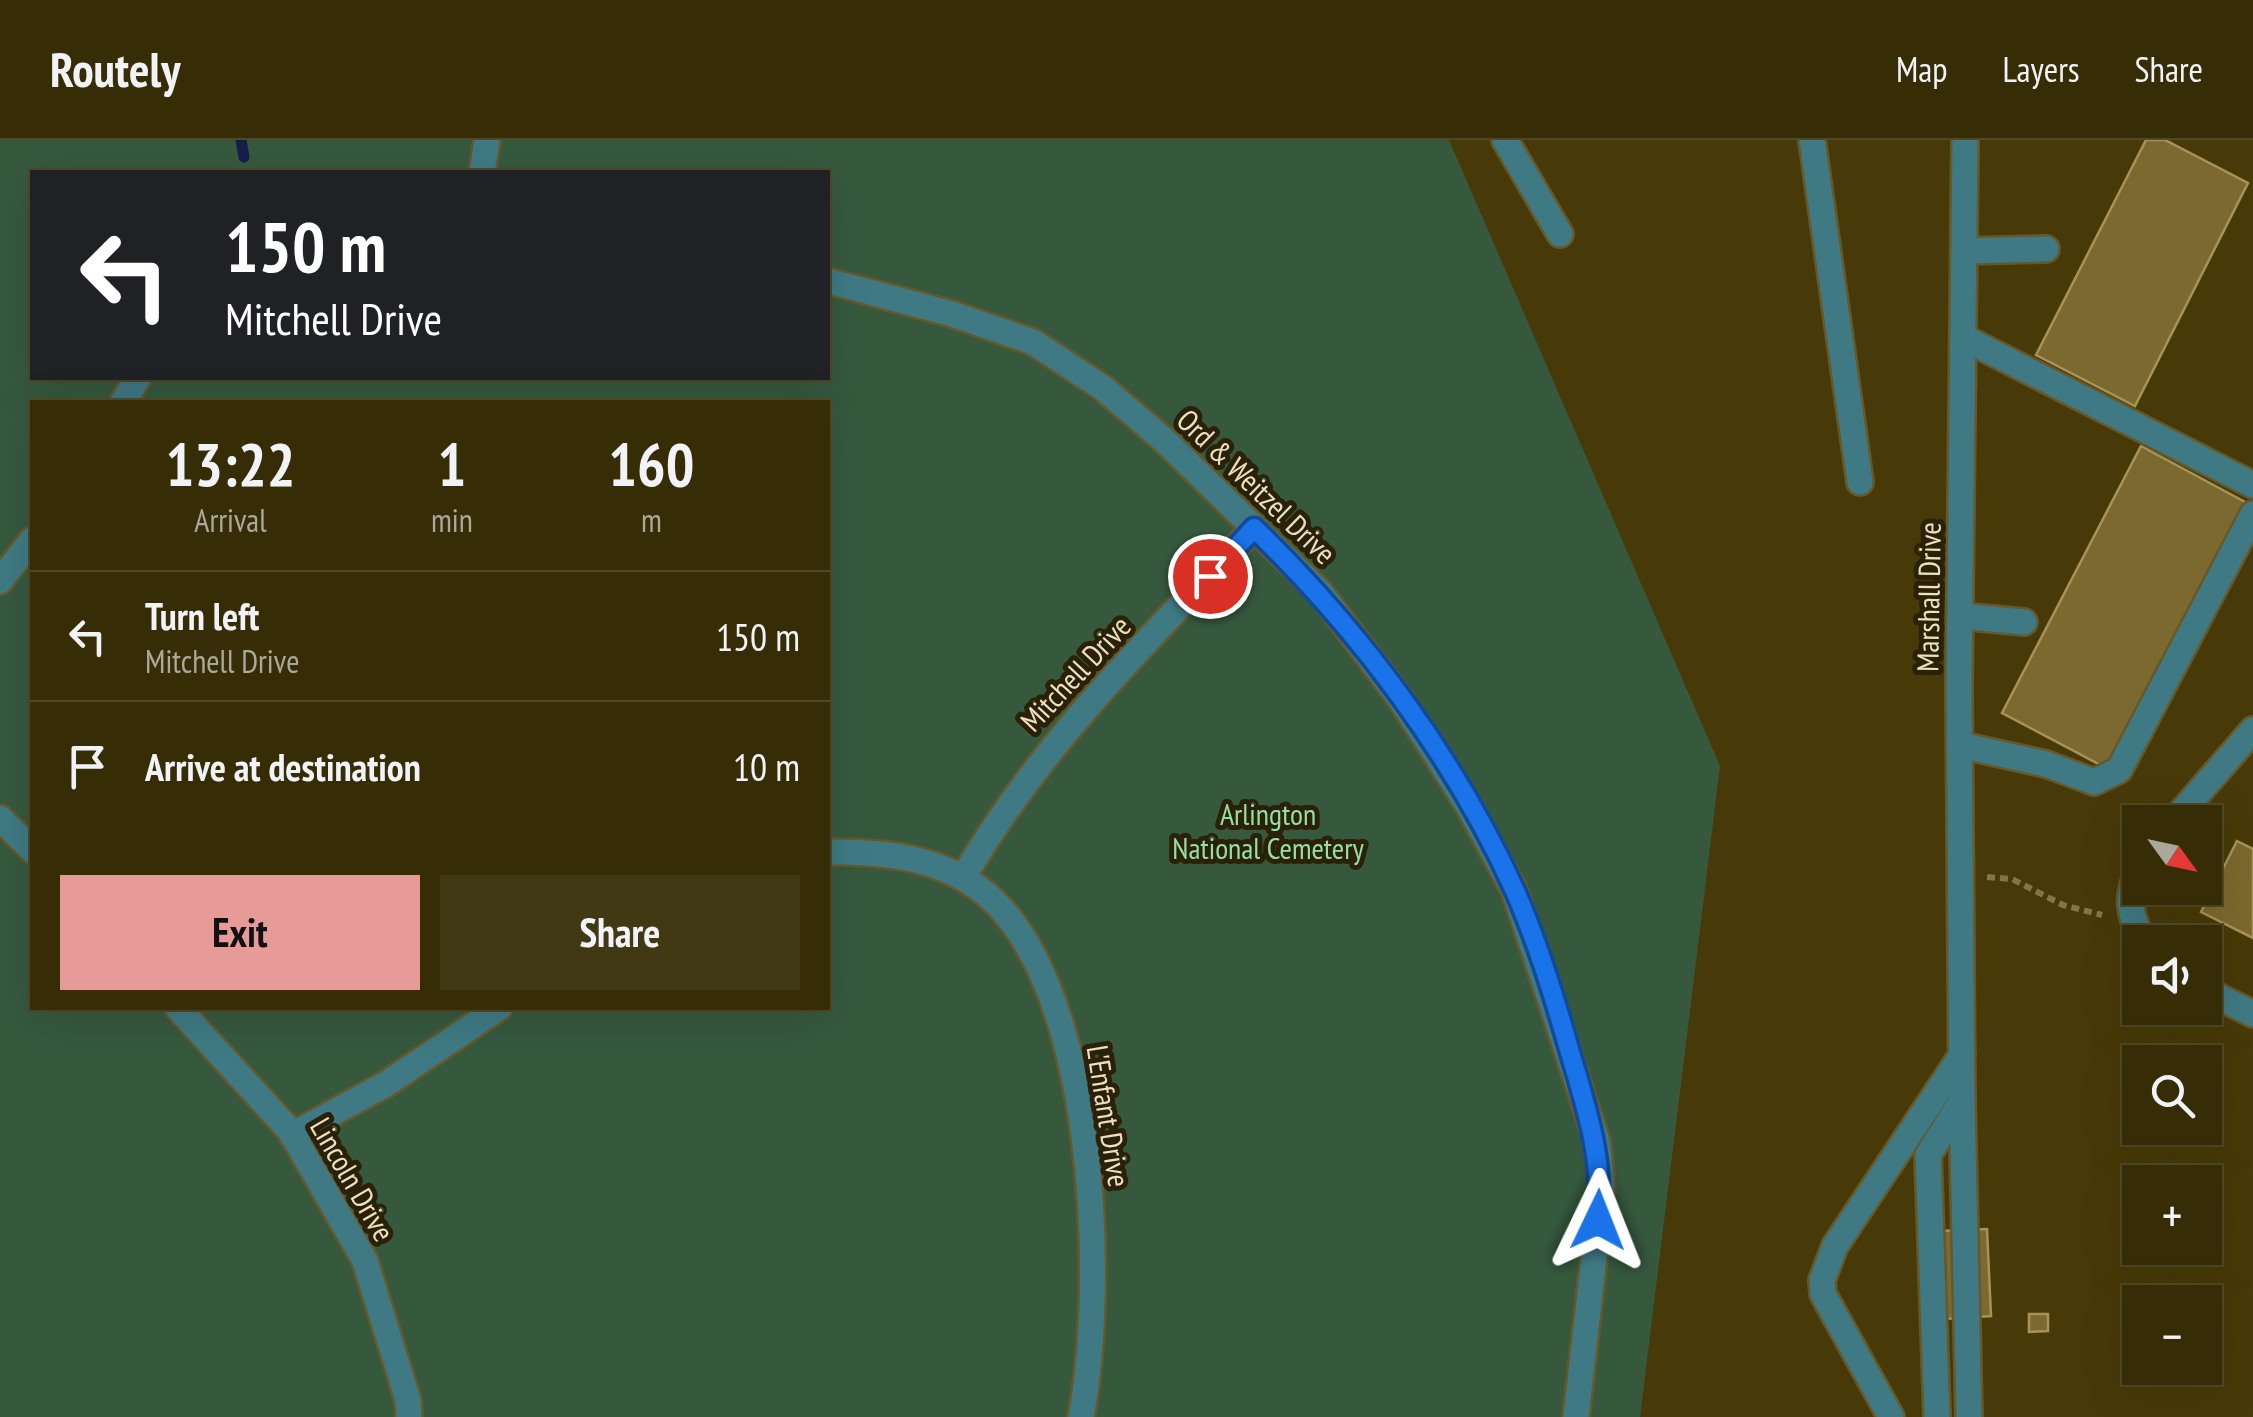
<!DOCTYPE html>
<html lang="en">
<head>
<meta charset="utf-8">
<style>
	body { margin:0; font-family:"PT Sans Narrow",sans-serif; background:#413814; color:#f1f3f6; height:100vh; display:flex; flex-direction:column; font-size:38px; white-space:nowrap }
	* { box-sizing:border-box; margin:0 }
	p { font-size:32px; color:#aaa79b }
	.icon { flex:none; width:55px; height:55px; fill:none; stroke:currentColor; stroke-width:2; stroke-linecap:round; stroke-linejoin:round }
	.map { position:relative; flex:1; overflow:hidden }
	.sheet { position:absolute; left:30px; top:260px; width:800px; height:610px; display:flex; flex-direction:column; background:#362c06; border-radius:0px; box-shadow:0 10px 40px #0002,0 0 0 2px #504828 }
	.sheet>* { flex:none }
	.hud { position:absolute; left:30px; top:30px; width:800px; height:210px; border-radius:0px; box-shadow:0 10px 40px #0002,0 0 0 2px #504828; background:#202124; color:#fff; overflow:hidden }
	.needle { width:65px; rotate:123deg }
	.controls { position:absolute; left:2122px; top:665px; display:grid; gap:20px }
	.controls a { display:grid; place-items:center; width:100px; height:100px; border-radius:0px; background:#362c06; box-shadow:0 10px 40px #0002,0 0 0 2px #504828; font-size:50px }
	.pin { position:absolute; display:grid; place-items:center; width:85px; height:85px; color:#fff; margin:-42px; border:5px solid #fff; border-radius:50%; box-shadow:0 2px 10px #0007 }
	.me { position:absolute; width:110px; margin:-55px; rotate:2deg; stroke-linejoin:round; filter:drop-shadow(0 0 8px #0008) }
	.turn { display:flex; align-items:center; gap:35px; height:210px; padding:0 30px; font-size:45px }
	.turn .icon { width:130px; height:130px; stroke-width:2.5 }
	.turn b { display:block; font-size:70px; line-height:85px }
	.eta { display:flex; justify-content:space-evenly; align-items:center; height:170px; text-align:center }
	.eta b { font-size:60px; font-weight:700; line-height:70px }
	.primary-button { display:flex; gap:20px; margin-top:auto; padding:20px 30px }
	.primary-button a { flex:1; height:115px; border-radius:0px; background:#e69b98; color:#111; font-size:40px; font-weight:700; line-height:115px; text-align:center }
	.primary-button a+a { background:#413814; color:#f1f3f6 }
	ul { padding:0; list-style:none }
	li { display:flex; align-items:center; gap:30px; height:130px; padding:0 30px; border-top:2px solid #504828 }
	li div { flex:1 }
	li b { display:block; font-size:38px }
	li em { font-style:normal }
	header { display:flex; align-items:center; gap:60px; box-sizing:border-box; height:140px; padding:0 50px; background:#362c06; border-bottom:2px solid #504828 }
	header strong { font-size:48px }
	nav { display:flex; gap:55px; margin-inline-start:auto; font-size:35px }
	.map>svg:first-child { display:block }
</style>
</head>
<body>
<header>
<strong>Routely</strong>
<nav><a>Map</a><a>Layers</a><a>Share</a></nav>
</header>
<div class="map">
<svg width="2253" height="1277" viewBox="0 0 2253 1277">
	<rect width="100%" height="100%" fill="#483a08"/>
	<path fill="#36593e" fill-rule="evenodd" d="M0 0H1449L1720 626 1640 1277H0ZM32 32H828V238H32ZM32 262H828V868H32Z"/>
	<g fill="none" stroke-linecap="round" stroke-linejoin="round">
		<path stroke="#161f4a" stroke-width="11" d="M241 0 244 17"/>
	</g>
	<path fill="#7c692f" stroke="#a89357" stroke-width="2.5" d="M2146 0H2165L2248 43 2135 266 2036 215Z
		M2141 306 2245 362 2108 629 2002 573Z
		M2237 701 2253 709V798L2201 772Z
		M1987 1089 1991 1176 1945 1179 1941 1091Z
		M2029 1174H2048V1191L2029 1192Z"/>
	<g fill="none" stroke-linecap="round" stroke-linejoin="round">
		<g stroke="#655829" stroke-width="30">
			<path id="minor" d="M1505 0 1560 94
				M1812 0 1860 342
				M482 32 487 0
				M1965 111 2046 109
				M828 141 952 174 1033 202 1103 248 1164 300 1320 452 1401 560 1469 667 1514 750 1597 1001 1602 1046 1576 1277
				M1964 198 2253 345
				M123 262 138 238
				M0 441 32 400
				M1960 476 2024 482
				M1960 605 2046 624 2094 642 2119 630 2253 374
				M0 678 32 710
				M2173 682 2253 590
				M828 712C882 711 942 717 986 754 1097 847 1106 1144 1081 1277
				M2140 727C2126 756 2128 774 2144 802
				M963 738C1041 603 1148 501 1254 388
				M2205 850 2253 874
				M178 868 291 992 365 1121 408 1260 409 1277
				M1962 962 1969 1277
				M292 995 386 944 499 868
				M1891 1277 1823 1154 1822 1140 1835 1106 1962 915
				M1937 1277 1928 1015 1962 961 1959 544 1965 0"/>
		</g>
		<path stroke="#82754a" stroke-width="6" stroke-dasharray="8 5" stroke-linecap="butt" d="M1987 737 2012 739 2063 765 2102 775"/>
		<use href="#minor" stroke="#3f7a84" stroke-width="25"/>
	</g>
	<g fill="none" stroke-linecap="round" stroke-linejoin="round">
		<g stroke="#114b97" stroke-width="25">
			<path id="route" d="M1210 436 1254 388C1359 490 1454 616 1515 751 1537 801 1554 856 1569 909 1586 967 1604 1019 1598 1080"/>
		</g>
		<use href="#route" stroke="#1a73e8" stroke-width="18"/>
	</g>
	<g text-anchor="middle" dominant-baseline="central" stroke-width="10" stroke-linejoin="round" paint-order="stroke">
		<g font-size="30" fill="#ebe0c2" stroke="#2a2108">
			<text transform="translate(1257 346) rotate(44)">Ord &amp; Weitzel Drive</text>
			<text transform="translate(1928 457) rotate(-89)">Marshall Drive</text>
			<text transform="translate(1075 533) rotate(-47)">Mitchell Drive</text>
			<text transform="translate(1109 976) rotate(81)">L'Enfant Drive</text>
			<text transform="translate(353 1039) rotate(60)">Lincoln Drive</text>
		</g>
		<g font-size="30" fill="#94dfa6" stroke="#2a2108">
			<text x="1268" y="673">Arlington<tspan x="1268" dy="34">National Cemetery</tspan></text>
		</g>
	</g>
</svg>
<div class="controls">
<a><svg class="needle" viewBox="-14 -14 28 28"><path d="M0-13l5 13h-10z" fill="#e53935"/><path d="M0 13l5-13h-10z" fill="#aaa79b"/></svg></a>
<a><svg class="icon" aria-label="sound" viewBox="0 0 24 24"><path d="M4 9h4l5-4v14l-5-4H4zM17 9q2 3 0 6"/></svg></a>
<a><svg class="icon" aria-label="search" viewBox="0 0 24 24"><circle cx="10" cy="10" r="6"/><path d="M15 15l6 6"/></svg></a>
<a>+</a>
<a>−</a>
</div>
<div class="pin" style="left:1210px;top:436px;background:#d93025"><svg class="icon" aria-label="arrive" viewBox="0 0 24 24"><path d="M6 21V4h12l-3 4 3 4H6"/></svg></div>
<svg class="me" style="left:1598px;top:1080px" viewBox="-20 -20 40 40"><path d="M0-17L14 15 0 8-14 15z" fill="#1a73e8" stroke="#fff" stroke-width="4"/></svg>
<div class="hud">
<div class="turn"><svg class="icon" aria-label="left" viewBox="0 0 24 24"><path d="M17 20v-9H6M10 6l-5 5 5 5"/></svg><div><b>150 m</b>Mitchell Drive</div></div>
</div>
<section class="sheet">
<div class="eta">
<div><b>13:22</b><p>Arrival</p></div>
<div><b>1</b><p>min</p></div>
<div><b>160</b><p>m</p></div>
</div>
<ul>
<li><svg class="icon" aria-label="left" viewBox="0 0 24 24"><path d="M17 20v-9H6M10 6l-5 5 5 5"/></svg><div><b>Turn left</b><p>Mitchell Drive</p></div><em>150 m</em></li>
<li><svg class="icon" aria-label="arrive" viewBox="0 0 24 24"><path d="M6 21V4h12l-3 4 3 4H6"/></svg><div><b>Arrive at destination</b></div><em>10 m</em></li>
</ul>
<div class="primary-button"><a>Exit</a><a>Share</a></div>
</section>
</div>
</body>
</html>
